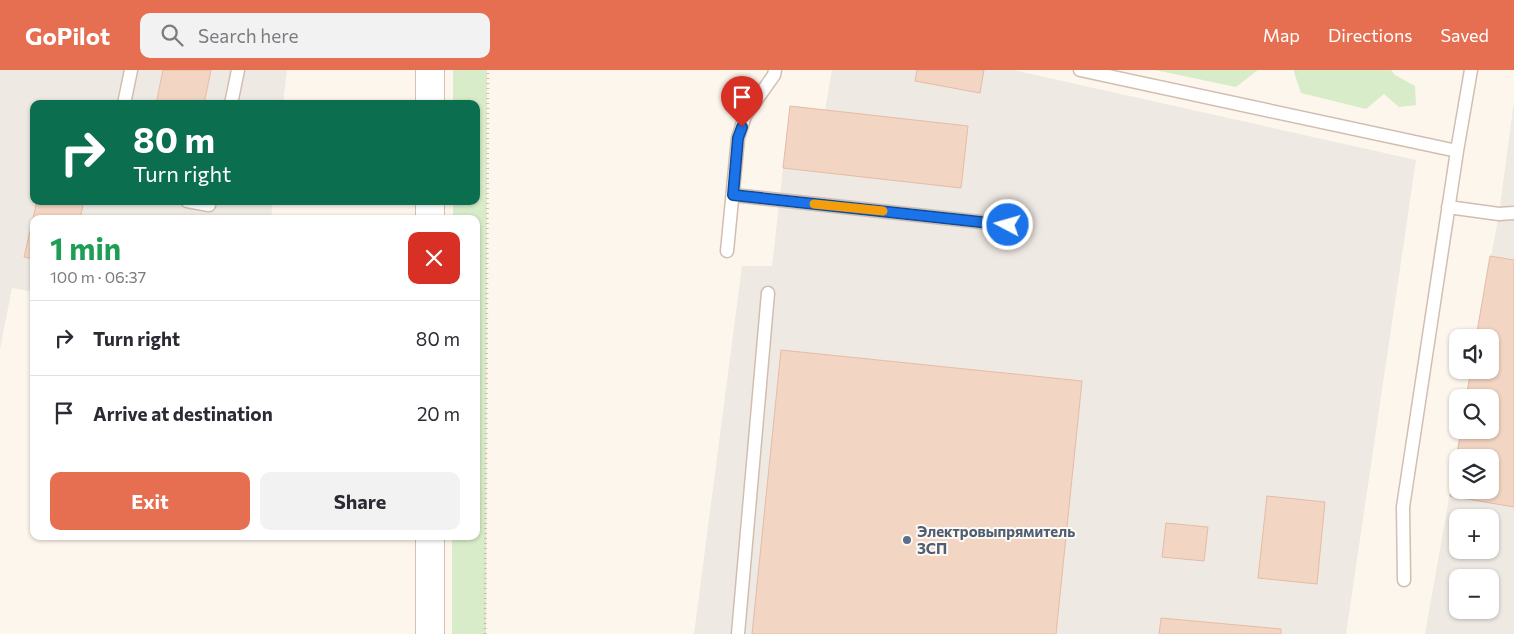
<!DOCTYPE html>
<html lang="en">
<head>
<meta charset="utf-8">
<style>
	body { margin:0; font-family:Commissioner,sans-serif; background:#f2f2f3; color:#2b2b33; height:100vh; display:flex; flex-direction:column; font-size:19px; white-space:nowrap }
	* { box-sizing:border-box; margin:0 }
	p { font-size:16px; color:#7c7c81 }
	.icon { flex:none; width:28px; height:28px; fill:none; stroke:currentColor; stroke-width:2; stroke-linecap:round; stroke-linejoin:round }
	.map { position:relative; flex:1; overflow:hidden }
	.side { position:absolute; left:30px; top:145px; width:450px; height:325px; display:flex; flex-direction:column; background:#fff; border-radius:10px; box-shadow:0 1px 4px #0004 }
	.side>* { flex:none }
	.top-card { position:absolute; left:30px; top:30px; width:450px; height:105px; border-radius:10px; box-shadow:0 1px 4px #0004; background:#0b6e4f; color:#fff; overflow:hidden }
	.tools { position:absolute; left:1449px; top:259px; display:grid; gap:10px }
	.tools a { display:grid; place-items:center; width:50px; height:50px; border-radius:10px; background:#fff; box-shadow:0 1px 4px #0004; font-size:25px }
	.pin { position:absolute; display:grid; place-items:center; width:42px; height:42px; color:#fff; margin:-51px -21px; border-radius:50% 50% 50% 0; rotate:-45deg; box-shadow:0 0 5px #0007 }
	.pin .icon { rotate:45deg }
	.me { position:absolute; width:55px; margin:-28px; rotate:276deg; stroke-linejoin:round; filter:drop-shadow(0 0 4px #0008) }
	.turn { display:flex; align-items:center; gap:18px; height:105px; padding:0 20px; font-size:22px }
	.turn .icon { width:65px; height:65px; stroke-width:2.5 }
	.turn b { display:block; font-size:35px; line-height:42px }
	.round { display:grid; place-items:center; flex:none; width:52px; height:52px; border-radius:10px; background:#f2f2f3 }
	.overview { display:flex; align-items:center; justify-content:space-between; height:85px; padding:0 20px }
	h1 { font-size:30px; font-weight:700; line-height:38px; color:#1e9e55 }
	.primary-button { display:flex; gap:10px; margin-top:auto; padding:10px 20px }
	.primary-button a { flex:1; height:58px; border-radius:10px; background:#e76f51; color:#fff; font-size:20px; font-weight:700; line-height:58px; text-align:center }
	.primary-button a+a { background:#f2f2f3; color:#2b2b33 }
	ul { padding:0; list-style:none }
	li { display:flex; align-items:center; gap:15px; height:75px; padding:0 20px; border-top:1px solid #e1e1e2 }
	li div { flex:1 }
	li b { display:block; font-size:19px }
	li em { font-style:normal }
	header { display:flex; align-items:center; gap:30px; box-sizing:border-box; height:70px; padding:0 25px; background:#e76f51; color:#fff }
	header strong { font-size:24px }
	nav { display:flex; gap:28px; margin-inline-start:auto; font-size:18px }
	.search { width:350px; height:45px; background:#f2f2f3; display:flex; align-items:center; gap:12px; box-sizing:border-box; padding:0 18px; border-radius:10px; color:#7c7c81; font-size:19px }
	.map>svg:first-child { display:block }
</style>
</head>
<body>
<header>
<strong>GoPilot</strong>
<div class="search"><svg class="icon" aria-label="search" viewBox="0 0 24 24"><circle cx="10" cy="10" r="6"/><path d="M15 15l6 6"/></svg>Search here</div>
<nav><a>Map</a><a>Directions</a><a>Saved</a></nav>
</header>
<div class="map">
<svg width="1514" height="564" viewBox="0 0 1514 564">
	<rect width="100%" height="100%" fill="#fdf6ec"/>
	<path fill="#efe9e4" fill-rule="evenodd" d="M0 0H287L283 34H34V131H273L271 149H34V222L12 218 0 279Z
		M832 0H1013L1416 90 1346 564H694L742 196H772L790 36 825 40Z
		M1514 31V564H1425L1461 360H1490V328L1466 327 1471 300H1490V268L1476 267 1499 144ZM1458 388H1490V420H1458ZM1458 448H1490V480H1458ZM1458 508H1490V540H1458Z"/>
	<path fill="#d8ecc9" d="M453 0H487L486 564H452V466H476V149H453V131H476V34H453Z
		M1155 0H1258L1236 17Z
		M1294 0H1391L1395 5 1415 16 1416 35 1399 37 1384 24 1366 39 1301 23 1294 2Z"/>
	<path fill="#f3d5c3" stroke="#e6bba3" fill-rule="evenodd" d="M163 0H211L204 34H156Z
		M917 0H984L980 23 915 11Z
		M790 36 968 56 961 118 783 98Z
		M37 131H84L80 149H34V189L24 187Z
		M1490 186 1514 190V437L1450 426 1461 360H1490V328H1466L1471 300H1490V268H1476ZM1458 388H1490V420H1458Z
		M781 280 1082 311 1056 564H752Z
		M1267 426 1325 432 1317 514 1258 508Z
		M1166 453 1208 457 1204 491 1162 487Z
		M1161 548 1281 559V564H1159Z"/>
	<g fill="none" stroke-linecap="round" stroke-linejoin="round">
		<g stroke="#d1beb0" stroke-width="15">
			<path id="lane" d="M1080 0 1457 81
				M124 34 131 0
				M231 34 238 0
				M733 125 1008 155
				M187 131 209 135 210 131
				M1448 137 1499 144 1514 143
				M727 181 738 68 745 46 774 5 775 0
				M1404 510 1403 437 1457 81 1471 0
				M738 564 768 223"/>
		</g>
		<g stroke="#d6c0b0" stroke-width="30">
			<path id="secondary" d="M430 0V34
				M430 131V149
				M430 564V466"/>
		</g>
		<path stroke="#d9b8a5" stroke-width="3" stroke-dasharray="1 4" stroke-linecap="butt" d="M485 564 488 0"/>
		<use href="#lane" stroke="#fff" stroke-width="12"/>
		<use href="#secondary" stroke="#fff" stroke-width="28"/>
	</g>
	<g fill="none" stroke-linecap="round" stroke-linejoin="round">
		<g stroke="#114b97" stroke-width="12">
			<path id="route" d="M742 57 738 68 733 125 1008 155"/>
		</g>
		<use href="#route" stroke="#1a73e8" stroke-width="9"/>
		<path stroke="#f59e0b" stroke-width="9" d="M814 134 883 141"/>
	</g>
	<circle fill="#5c6f8a" stroke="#fffaf3" stroke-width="2" cx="907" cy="470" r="5"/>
	<g text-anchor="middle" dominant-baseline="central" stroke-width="4" stroke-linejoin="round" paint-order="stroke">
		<g font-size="15" font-weight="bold" fill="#4e5e75" stroke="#fffaf3" text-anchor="start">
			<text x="917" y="461">Электровыпрямитель<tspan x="917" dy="17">ЗСП</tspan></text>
		</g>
	</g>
</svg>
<div class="tools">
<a><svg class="icon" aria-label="sound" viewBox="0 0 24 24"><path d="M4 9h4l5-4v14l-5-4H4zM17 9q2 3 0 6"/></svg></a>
<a><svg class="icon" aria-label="search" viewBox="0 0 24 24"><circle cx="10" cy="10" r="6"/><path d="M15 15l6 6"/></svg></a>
<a><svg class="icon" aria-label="layers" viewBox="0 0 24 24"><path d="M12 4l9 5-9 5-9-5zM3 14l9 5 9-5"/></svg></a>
<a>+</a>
<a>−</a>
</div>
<div class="pin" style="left:742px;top:57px;background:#d93025"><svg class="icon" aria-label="arrive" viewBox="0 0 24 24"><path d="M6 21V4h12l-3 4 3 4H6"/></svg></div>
<svg class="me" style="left:1008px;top:155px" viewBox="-20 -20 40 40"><circle r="17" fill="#1a73e8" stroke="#fff" stroke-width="3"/><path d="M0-11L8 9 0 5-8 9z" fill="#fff"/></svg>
<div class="top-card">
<div class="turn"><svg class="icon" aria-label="right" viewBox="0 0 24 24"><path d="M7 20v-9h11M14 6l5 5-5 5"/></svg><div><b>80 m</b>Turn right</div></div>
</div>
<section class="side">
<div class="overview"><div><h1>1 min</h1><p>100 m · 06:37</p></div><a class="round" style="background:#d93025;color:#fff"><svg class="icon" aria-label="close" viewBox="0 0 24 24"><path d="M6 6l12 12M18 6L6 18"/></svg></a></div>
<ul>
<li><svg class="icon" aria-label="right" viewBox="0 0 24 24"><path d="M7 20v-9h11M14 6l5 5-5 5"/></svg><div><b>Turn right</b></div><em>80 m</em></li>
<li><svg class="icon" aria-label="arrive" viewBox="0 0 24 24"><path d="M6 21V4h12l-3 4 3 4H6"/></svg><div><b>Arrive at destination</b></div><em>20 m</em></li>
</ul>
<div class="primary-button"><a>Exit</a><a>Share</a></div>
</section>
</div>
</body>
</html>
